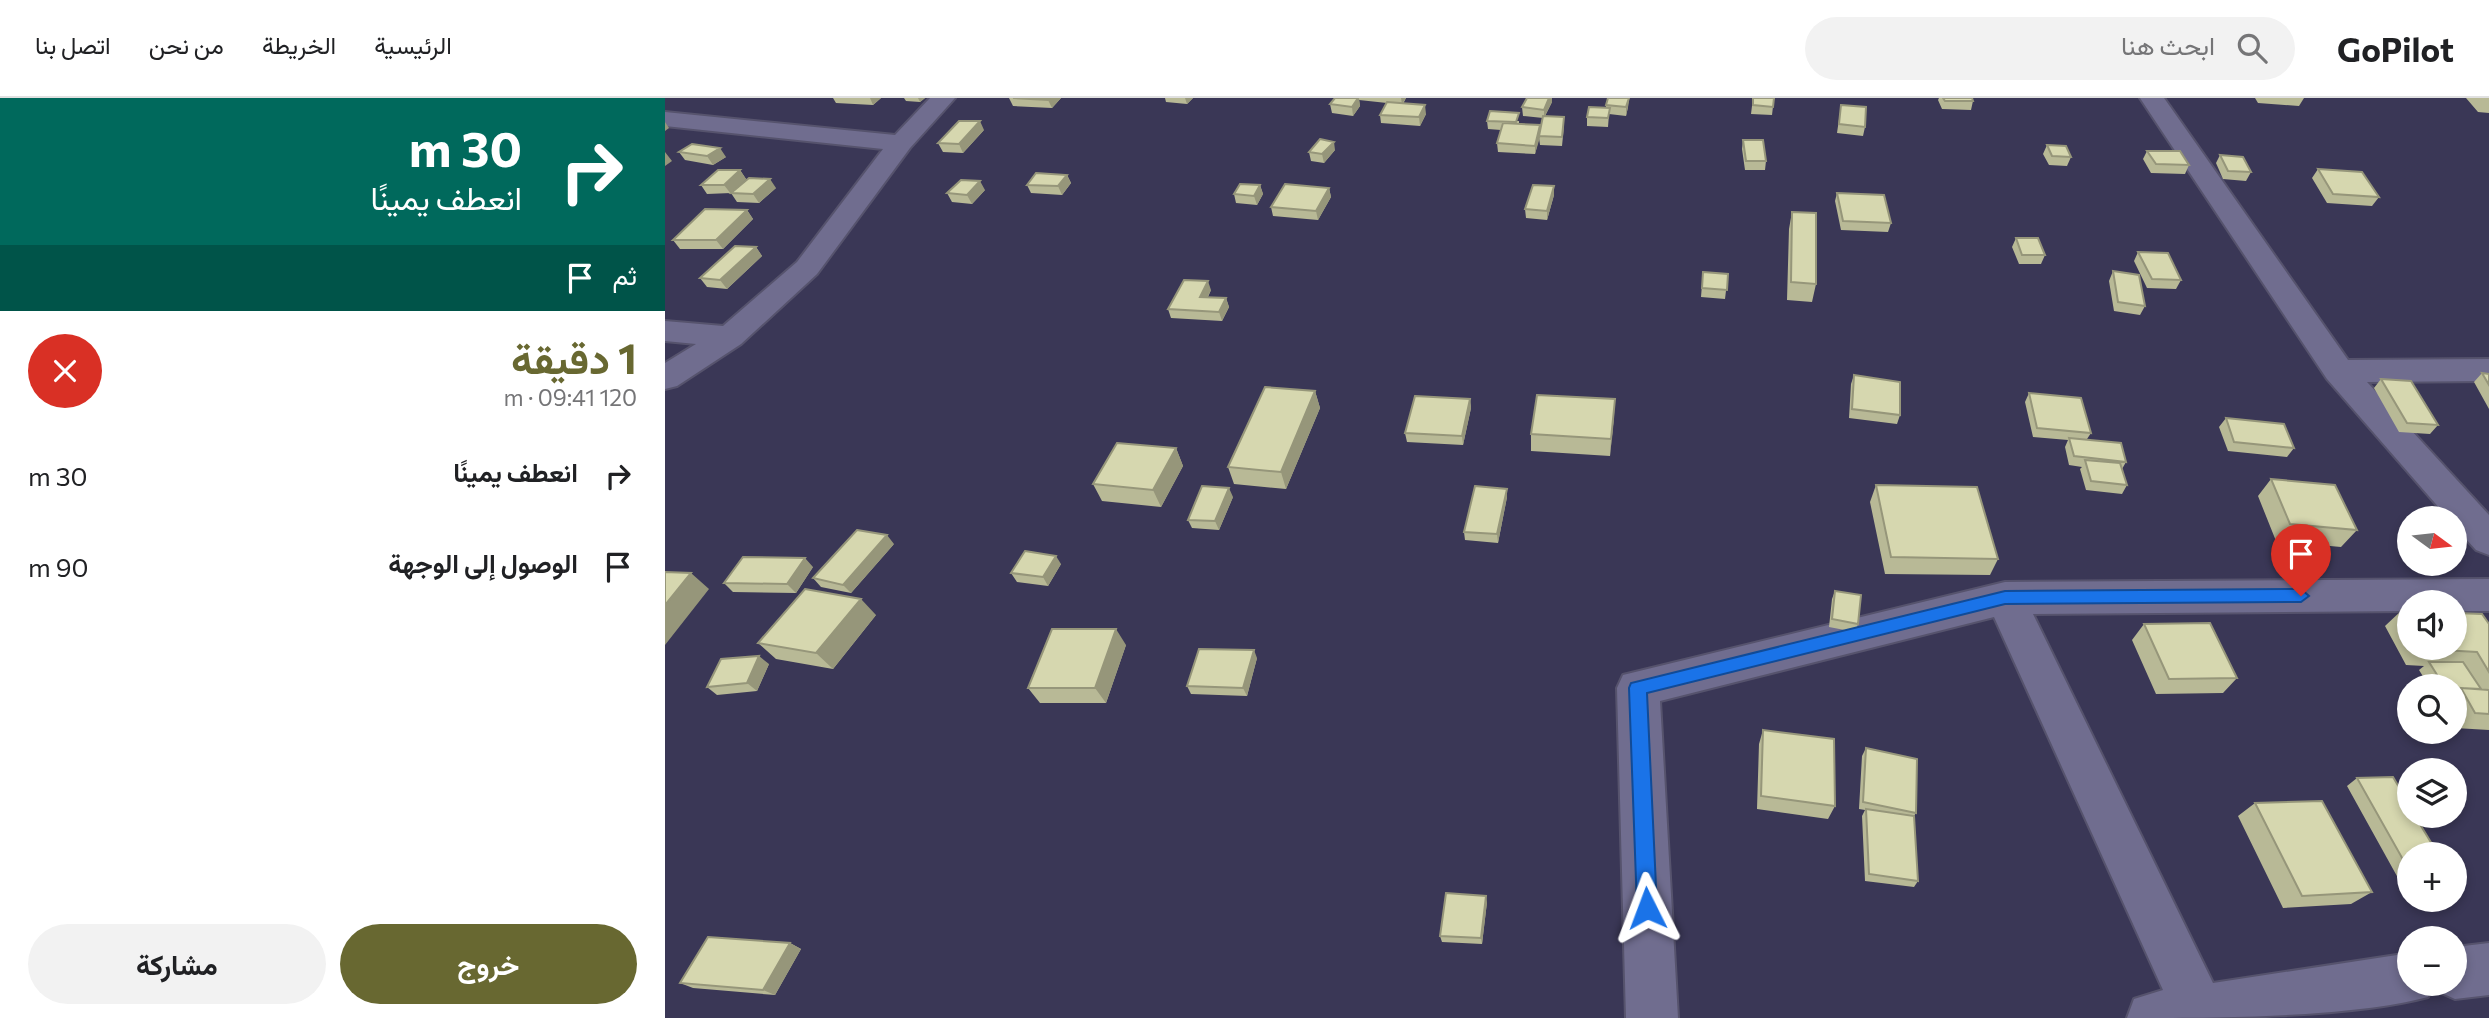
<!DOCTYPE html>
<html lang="ar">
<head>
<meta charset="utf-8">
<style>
	body { margin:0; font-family:Commissioner,Vazirmatn,sans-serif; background:#f2f2f2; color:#202124; direction:rtl; height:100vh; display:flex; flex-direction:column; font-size:26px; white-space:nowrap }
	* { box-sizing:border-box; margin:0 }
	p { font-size:23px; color:#757577 }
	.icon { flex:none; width:38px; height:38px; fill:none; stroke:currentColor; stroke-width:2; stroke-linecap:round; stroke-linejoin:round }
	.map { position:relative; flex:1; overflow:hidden; direction:ltr }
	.sheet { display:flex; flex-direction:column; background:#fff; width:665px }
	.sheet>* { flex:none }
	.guide { background:#00695c; color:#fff; overflow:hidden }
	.needle { width:46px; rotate:105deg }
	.buttons { position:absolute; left:1732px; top:408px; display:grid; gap:14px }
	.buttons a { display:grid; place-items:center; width:70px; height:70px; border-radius:50%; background:#fff; box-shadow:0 4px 10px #0003; font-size:35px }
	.pin { position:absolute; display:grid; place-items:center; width:60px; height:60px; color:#fff; margin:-72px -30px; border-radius:50% 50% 50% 0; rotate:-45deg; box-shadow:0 0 7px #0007 }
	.pin .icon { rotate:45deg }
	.me { position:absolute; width:77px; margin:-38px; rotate:357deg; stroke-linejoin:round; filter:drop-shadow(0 0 5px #0008) }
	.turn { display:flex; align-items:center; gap:24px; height:147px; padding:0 28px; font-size:32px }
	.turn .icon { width:91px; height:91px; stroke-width:2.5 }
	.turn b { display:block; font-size:49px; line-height:60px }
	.then { display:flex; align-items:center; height:66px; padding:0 28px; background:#0003; gap:14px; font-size:26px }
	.round { display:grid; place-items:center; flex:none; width:74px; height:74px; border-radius:37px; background:#f2f2f2 }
	.summary { display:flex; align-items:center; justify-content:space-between; height:119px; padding:0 28px }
	h1 { font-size:42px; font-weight:700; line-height:52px; color:#686831 }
	.action { display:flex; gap:14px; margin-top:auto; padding:14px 28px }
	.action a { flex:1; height:80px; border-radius:42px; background:#686831; color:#fff; font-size:28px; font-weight:700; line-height:80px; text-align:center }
	.action a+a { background:#f2f2f2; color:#202124 }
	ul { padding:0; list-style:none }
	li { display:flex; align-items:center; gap:21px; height:91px; padding:0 28px }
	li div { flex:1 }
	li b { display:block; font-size:26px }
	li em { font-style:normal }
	header { display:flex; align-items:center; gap:42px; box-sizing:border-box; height:98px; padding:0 35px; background:#fff; border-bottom:2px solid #e0e0e0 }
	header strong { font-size:33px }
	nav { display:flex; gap:38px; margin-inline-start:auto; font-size:24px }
	.search { width:490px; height:63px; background:#f2f2f2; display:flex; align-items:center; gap:18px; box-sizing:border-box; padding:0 24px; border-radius:38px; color:#757577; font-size:26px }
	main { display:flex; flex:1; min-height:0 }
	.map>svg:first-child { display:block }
</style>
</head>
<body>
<header>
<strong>GoPilot</strong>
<div class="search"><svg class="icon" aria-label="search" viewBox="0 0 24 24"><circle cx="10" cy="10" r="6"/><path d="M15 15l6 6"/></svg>ابحث هنا</div>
<nav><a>الرئيسية</a><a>الخريطة</a><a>من نحن</a><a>اتصل بنا</a></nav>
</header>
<main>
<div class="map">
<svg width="1824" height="920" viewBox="0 0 1824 920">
	<rect width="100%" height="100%" fill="#3a3756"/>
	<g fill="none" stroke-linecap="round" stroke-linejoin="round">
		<g stroke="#56536d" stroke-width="4">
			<path id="street" d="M265 0H290L245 50 152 176 76 246 12 288 0 291V265L31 246 0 243V223L58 228 132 164 218 51 0 28V14L230 37Z
				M1475 0H1499L1683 262 1824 261V283L1702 284 1824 417V457L1811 452 1790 429V420H1783L1662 281Z
				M1824 481V513H1790V504H1745V513L1368 516 1548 885 1745 855V886H1790V849L1824 845V897L1790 901 1772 893 1769 886 1763 899C1684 920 1548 920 1462 920L1469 901 1498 892 1329 519 995 603 1013 920H961L952 590 958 577 1340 484Z"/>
		</g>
		<use href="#street" fill="#706d8f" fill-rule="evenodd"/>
	</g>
	<path fill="#b8b996" d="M168 0H216L208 7 171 5Z
		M239 0H260L255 4 241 3Z
		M344 0H396L387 10 348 8Z
		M500 0H528L522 6 501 4Z
		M670 0H741L738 6 761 16 755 28 716 25 715 17 722 5 694 2 695 8 688 18 667 15 665 6Z
		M964 0 963 9 961 18 944 16 943 29 922 28V19L941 10V7Z
		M1088 0H1109L1107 17 1086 16Z
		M1274 0H1307L1308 3 1306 12 1277 11 1273 2Z
		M1590 0H1639L1634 8 1593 5Z
		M1801 0H1824V15L1813 14Z
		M887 4 880 18 899 28 897 48 875 47 874 40 870 56 833 54 832 45 836 32 823 31 822 23H854V26L875 33 878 20 858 18 857 9Z
		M1176 7 1200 29 1198 38 1172 35Z
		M319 32 298 55 278 54 273 45Z
		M1078 42 1101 63 1100 72H1080L1077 51Z
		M1382 47 1406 59 1402 68 1384 67 1378 56Z
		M670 52 659 65 646 63 644 54Z
		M1482 53 1524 67 1520 76 1486 75 1478 61Z
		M14 54 61 59 48 67 20 62Z
		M1555 57 1586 74 1581 83 1558 81 1551 65Z
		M1653 71 1714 99 1707 108 1662 105 1647 80Z
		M75 72 81 81 75 87 111 90 94 105 72 104 66 95 42 96 36 87Z
		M402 77 406 85 397 97 366 95 362 87Z
		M595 87 598 96 592 107 571 105 569 96Z
		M889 88V97L882 122 861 120 860 111Z
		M664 90 666 99 653 122 608 118 606 109Z
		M320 92 307 106 287 104 282 95Z
		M1172 95 1226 125 1223 134 1176 132 1170 103Z
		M82 112 88 121 58 151H15L8 142Z
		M1127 114 1151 186 1147 204 1122 202 1124 131Z
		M1351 140 1380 157 1376 166H1354L1347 149Z
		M91 149 97 158 62 191 42 189 35 180Z
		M1473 154 1516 182 1511 191 1482 190 1469 163Z
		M1448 173 1480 208 1475 217 1449 213 1444 183Z
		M1038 174 1063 176 1060 201 1036 199Z
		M546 192 543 199 561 200 564 209 557 223 506 220 503 211Z
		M1817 275 1824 276V311L1809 284Z
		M1189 277 1235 317 1232 326 1184 320 1186 286Z
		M1716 281 1773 327 1765 336 1734 334 1709 290Z
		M650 293 655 310 621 391 569 386 563 369Z
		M1364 295 1426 335 1422 341 1461 364 1457 371 1462 387 1457 396 1421 392 1415 371 1417 369 1404 367 1400 349 1403 342 1368 339 1360 304Z
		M805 301 806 310 798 347 742 344 740 335Z
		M949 318 945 358 866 353V336Z
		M1561 320 1629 350 1622 359 1563 353 1554 329Z
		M511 350 518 368 496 409 437 403 428 386Z
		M1606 381 1692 432 1676 449 1611 443 1593 398Z
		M1211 387 1333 461 1325 477 1220 476 1205 404Z
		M842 391V399L833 445 800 442 799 434Z
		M568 399 554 432 527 430 523 422Z
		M229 446 186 495 156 489 148 480Z
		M396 466 383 488 352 484 346 475Z
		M148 469 131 495 68 494 59 485Z
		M1170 493 1193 526 1190 534 1164 529 1167 501Z
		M1737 512H1745V550H1790L1824 526V632L1790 630V588H1764L1754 572 1759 568 1741 567 1720 528Z
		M211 517 168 571 111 561 93 545Z
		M1479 526 1572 580 1558 595 1491 596 1467 542Z
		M461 547 441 605H375L363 590Z
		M592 560 582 598 526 596 522 588Z
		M104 566 92 593 52 597 42 589Z
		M1098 632 1170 708 1163 721 1092 711 1094 646Z
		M1201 650 1251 715 1249 718 1253 783 1249 789 1200 783 1197 718 1200 712 1194 711 1197 658Z
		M1692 680 1745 756V789H1738L1682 688Z
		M1590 705 1707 794 1686 806 1618 810 1573 718Z
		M822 804 817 846 777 844 775 838Z
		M125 845 136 851 110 897 28 890 15 885Z"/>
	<path fill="#96967a" d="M205 0H216L208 7Z
		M253 0H260L255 4Z
		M385 0H396L387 10 383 2Z
		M520 0H528L522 6Z
		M694 0 695 8 688 18 687 9Z
		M736 0H741L737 6Z
		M884 0H887V4L879 20V12Z
		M964 0 963 9 961 18V9Z
		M760 7 761 16 755 28 754 19Z
		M315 23 319 32 298 55 294 46Z
		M0 24 4 30 0 33Z
		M875 27 876 36 870 56V48Z
		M669 44 670 52 659 65 657 56Z
		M55 50 61 59 48 67 42 58Z
		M0 54 7 63 0 68Z
		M75 72 81 81 66 96 59 87Z
		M402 77 406 85 397 97 393 88Z
		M105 81 111 90 94 105 88 96Z
		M315 83 320 92 307 106 302 97Z
		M595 87 598 96 592 107 589 98Z
		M889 88V97L882 122V113Z
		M664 90 666 99 653 122 651 113Z
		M82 112 88 121 58 151 51 142Z
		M91 149 97 158 62 191 55 182Z
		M543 183 546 192 538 208 535 199Z
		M561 200 564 209 557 223 554 214Z
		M650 293 655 310 621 391 616 374Z
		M805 301 806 310 798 347 797 338Z
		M950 301 949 318 945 358 946 341Z
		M511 350 518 368 496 409 488 392Z
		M564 390 568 399 554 432 550 423Z
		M842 391V399L833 445 832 436Z
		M222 437 229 446 186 495 178 487Z
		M391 458 396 466 383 488 378 479Z
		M140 460 148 469 131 495 122 486Z
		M26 475 44 491 0 547V507Z
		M196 501 211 517 168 571 151 555Z
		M451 531 461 547 441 605 430 590Z
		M589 552 592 560 582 598 578 590Z
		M94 558 104 566 92 593 82 585Z
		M821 798 822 804 817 846 816 840Z
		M125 845 136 851 110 897 98 892Z"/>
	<path fill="#d6d7af" stroke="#96967a" stroke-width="2" d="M348 0H385L383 2Z
		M670 0H693L687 9 665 6Z
		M862 0H884L879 12 857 9Z
		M943 0H964L961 9 941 7Z
		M1088 0H1109L1108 9 1088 7Z
		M1278 0H1307L1308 3H1280Z
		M722 4 760 7 754 19 715 17Z
		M1176 7 1201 9 1200 29 1174 26Z
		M924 9 945 10 943 20 922 19Z
		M825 13 854 15 851 24 822 23Z
		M878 18 899 19 897 39 874 38Z
		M294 23H315L294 46 273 45Z
		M838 25 875 27 870 48 832 45Z
		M655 41 669 44 657 56 644 54Z
		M1078 42H1098L1101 63H1081Z
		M27 46 55 50 42 58 14 54Z
		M1382 47 1401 48 1406 59 1387 58Z
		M1482 53H1515L1524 67 1491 66Z
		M1555 57 1578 59 1586 74 1563 73Z
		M1653 71 1697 74 1714 99 1668 96Z
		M53 72H75L59 87H36Z
		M371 75 402 77 393 88 362 87Z
		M84 80 105 81 88 96 66 95Z
		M296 82 315 83 302 97 282 95Z
		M575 86 595 87 589 98 569 96Z
		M620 86 664 90 651 113 606 109Z
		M868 87 889 88 882 113 860 111Z
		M1172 95 1219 97 1226 125 1178 123Z
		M40 111 82 112 51 142H8Z
		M1127 114 1151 115V186L1126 184Z
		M1351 140H1373L1380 157H1357Z
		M70 148 91 149 55 182 35 180Z
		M1473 154 1503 155 1516 182 1487 181Z
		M1448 173 1474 177 1480 208 1453 204Z
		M1038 174 1063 176 1062 192 1037 190Z
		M519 182 543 183 535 199 561 200 554 214 503 211Z
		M1817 275 1824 276V287Z
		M1189 277 1235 284V317L1187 311Z
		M1716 281 1746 283 1773 327 1742 325Z
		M600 289 650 293 616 374 563 369Z
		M1364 295 1416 300 1426 335 1372 330Z
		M872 297 950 301 946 341 866 336Z
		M750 298 805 301 797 338 740 335Z
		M1561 320 1619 326 1629 350 1569 344Z
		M1404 340 1456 345 1461 364 1409 358Z
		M452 345 511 350 488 392 428 386Z
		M1420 362 1455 365 1462 387 1426 383Z
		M1606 381 1670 387 1692 432 1625 426Z
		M1211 387 1312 389 1333 461 1226 459Z
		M537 388 564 390 550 423 523 422Z
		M810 388 842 391 832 436 799 434Z
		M192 432 222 437 178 487 148 480Z
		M360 453 391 458 378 479 346 475Z
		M78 459 140 460 122 486 59 485Z
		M0 474 26 475 0 507Z
		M140 491 196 501 151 555 93 545Z
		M1170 493 1196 497 1193 526 1167 521Z
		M1737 512H1745V525Z
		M1790 515 1817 516 1824 526V574L1812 554 1759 551 1758 550H1790Z
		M1545 525 1572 580 1504 581 1479 526Z
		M387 531H451L430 590H363Z
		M534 551 589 552 578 590 522 588Z
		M94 558 82 585 42 589 56 561Z
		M1764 564H1798L1816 591 1796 590 1790 594V588H1779Z
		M1796 590 1824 592V616L1810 615Z
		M1098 632 1169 641 1170 708 1096 698Z
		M1201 650 1252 661 1251 715 1198 704Z
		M1728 679 1745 708V718H1750L1773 756H1745V774L1692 680Z
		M1657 703 1707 794 1637 798 1590 705Z
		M1201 711 1249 718 1253 783 1204 776Z
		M781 795 821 798 816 840 775 838Z
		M43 839 125 845 98 892 15 885Z"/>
	<path fill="#1a73e8" stroke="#114b97" stroke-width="2" d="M1636 491 1644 498 1636 504 1340 506 982 595 992 810 989 817 982 820 975 817 972 810 964 590 966 585 1340 493Z"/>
</svg>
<div class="buttons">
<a><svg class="needle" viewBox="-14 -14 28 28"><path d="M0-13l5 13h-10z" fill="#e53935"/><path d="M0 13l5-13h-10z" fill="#757577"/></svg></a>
<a><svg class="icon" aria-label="sound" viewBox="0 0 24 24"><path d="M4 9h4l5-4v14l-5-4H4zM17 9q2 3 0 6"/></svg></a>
<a><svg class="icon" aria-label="search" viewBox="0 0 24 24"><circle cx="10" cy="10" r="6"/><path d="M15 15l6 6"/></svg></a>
<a><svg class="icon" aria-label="layers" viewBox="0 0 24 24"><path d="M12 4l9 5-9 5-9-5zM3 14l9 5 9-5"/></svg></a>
<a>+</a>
<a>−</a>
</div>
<div class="pin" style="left:1636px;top:498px;background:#d93025"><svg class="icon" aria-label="arrive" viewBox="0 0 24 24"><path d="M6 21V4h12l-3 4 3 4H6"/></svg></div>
<svg class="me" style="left:982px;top:810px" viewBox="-20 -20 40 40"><path d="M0-17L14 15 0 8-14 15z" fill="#1a73e8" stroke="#fff" stroke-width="4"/></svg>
</div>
<section class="sheet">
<div class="guide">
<div class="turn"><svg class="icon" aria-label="right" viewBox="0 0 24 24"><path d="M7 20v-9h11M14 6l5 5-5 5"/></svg><div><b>30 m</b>انعطف يمينًا</div></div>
<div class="then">ثم<svg class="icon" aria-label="arrive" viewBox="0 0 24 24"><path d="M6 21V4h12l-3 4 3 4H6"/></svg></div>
</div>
<div class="summary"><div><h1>1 دقيقة</h1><p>120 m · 09:41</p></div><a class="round" style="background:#d93025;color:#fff"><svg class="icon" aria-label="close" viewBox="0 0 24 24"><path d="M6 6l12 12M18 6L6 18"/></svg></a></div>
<ul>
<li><svg class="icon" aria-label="right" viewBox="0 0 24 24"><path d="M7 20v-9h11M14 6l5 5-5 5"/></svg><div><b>انعطف يمينًا</b></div><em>30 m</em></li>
<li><svg class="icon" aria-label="arrive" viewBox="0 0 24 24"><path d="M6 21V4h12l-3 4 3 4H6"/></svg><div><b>الوصول إلى الوجهة</b></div><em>90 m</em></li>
</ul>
<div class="action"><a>خروج</a><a>مشاركة</a></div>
</section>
</main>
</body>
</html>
